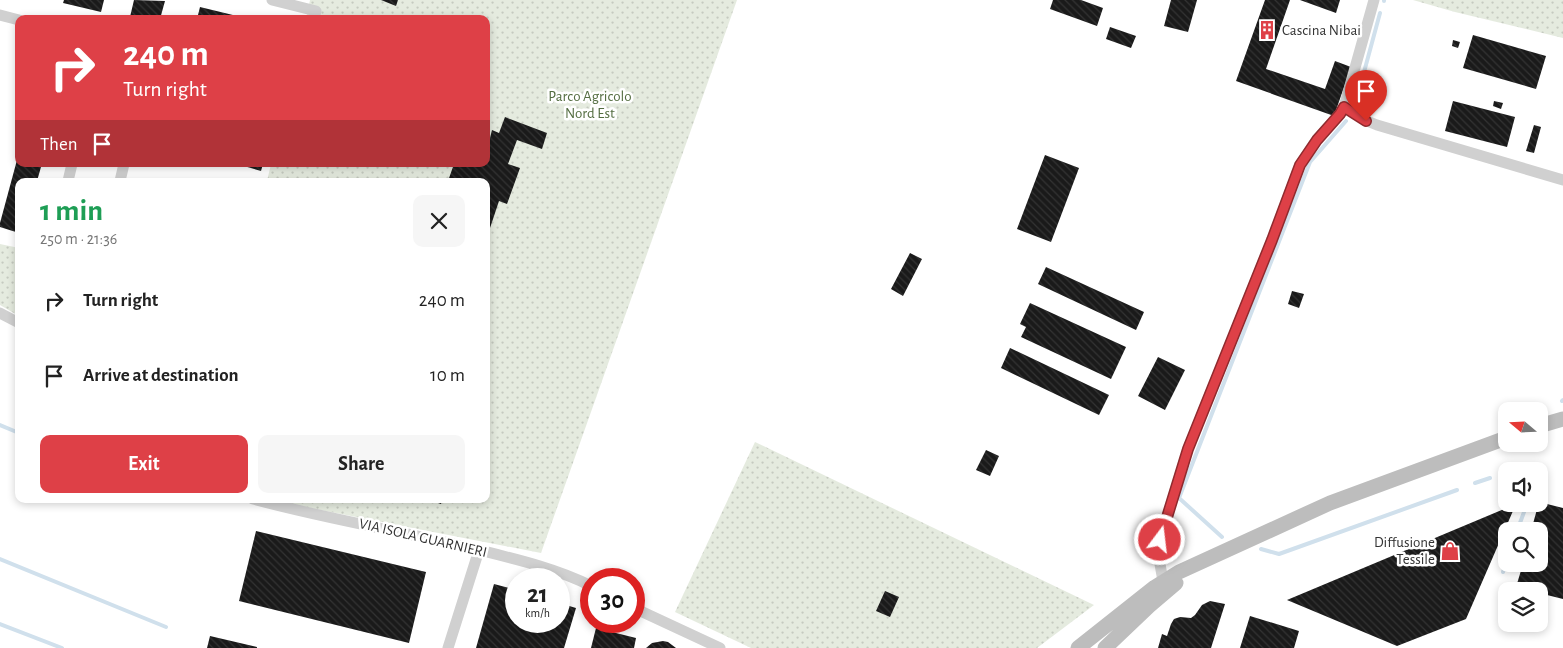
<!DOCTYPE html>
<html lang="en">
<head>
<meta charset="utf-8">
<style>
	body { margin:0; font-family:"Alegreya Sans",sans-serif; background:#f6f6f6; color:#222; height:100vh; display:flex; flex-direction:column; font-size:19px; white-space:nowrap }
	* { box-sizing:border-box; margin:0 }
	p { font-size:16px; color:#767676 }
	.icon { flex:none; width:28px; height:28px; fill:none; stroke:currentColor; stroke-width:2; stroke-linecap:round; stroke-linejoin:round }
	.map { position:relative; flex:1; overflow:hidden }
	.details { position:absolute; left:15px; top:178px; width:475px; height:325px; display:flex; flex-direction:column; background:#fff; border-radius:10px; box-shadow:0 2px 8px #0003 }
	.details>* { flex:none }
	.hud { position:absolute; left:15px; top:15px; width:475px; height:152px; border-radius:10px; box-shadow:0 2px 8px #0003; background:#de4047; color:#fff; overflow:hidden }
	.needle { width:32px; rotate:289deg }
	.fabs { position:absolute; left:1498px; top:402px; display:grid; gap:10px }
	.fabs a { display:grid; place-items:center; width:50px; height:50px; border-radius:10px; background:#fff; box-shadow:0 2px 8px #0003; font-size:25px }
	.speed { position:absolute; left:505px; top:568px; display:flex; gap:10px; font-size:25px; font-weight:700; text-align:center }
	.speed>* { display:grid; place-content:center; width:65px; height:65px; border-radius:50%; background:#fff; box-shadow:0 2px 8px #0003; line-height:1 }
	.speed small { font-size:12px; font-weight:400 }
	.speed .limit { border:8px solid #d22; background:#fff; color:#111 }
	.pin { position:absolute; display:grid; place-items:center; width:42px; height:42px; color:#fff; margin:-51px -21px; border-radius:50% 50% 50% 0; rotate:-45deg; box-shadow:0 0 5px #0007 }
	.pin .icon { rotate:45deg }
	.me { position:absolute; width:55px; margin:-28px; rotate:15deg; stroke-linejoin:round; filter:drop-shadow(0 0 4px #0008) }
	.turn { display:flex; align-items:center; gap:18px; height:105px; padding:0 25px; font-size:22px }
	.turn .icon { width:65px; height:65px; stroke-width:2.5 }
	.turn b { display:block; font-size:35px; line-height:42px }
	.then { display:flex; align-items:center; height:48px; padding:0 25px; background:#0003; gap:10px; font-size:19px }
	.round { display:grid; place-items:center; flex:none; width:52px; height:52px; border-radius:10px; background:#f6f6f6 }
	.overview { display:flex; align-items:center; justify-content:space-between; height:85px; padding:0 25px }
	h1 { font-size:30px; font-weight:600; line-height:38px; color:#1e9e55 }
	.button { display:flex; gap:10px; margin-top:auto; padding:10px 25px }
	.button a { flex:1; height:58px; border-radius:10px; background:#de4047; color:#fff; font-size:20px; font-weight:600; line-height:58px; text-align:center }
	.button a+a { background:#f6f6f6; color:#222 }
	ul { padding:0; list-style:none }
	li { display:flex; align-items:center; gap:15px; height:75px; padding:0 25px }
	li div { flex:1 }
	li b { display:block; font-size:19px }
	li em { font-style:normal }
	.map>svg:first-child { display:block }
</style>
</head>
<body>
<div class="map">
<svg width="1563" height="648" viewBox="0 0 1563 648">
	<defs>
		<pattern id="green-dots" width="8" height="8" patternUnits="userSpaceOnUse" patternTransform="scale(1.25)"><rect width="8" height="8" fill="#e5ebdf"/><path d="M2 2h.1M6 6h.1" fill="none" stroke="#c5cac0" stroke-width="1.8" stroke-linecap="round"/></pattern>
		<pattern id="building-back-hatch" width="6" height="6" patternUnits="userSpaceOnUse" patternTransform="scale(1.25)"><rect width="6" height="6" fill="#1a1a1a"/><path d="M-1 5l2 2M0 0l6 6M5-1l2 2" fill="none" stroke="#333"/></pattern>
	</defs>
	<rect width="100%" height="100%" fill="#fff"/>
	<path fill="url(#green-dots)" d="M310 0H737L541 553 264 499H486V181H267L271 164H486V19H306Z
		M1413 0H1563V38L1455 12Z
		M0 244 19 248V316L0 305Z
		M755 442 1094 605 1037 648H751L675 612Z"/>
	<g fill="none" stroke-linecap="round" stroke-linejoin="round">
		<path stroke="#d0e0ec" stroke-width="4" d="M1384 1V0
			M1357 98 1380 13
			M1562 401 1563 400
			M0 425 19 433
			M1504 473H1506
			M1475 483 1490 478
			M1517 531 1527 504
			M1222 537 1179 498 1310 162 1346 121
			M1261 549 1279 554 1457 490
			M0 559 166 627
			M1503 572 1506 563
			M0 624 62 648"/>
	</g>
	<path fill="url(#building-back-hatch)" d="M64 0H104L101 12 63 3Z
		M134 0 165 1 160 19H138L130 17Z
		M381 0H398L396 6Z
		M1053 0H1081L1103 8 1097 26 1050 9Z
		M1171 0H1197L1188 32 1164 26Z
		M1265 0H1290L1266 69 1325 89 1335 61 1351 67 1334 116 1236 81Z
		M1300 0H1340L1336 13Z
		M200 7 237 16 236 19H197Z
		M1110 27 1136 36 1131 48 1106 39Z
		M1473 35 1546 56 1536 89 1463 68Z
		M1453 40 1460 42 1458 48 1452 46Z
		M1453 101 1515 117 1507 147 1445 131Z
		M1494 101 1503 103 1501 109 1493 106Z
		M505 117 547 133 542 149 517 140 508 164 520 168 507 204 499 201 490 228 486 227V181H448L454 164H486V137L490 138 492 130 499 133Z
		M1534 125 1541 127 1534 153 1526 151Z
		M1045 155 1079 168 1051 242 1017 229Z
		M17 160H19V164H31L41 167 37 181H19V233L0 227V223Z
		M237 164H263L261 171Z
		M910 253 922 259 903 296 891 289Z
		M1046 267 1144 312 1136 330 1038 284Z
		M1292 291 1304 294 1299 308 1288 304Z
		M1030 303 1126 347 1111 379 1021 337 1026 327 1020 324Z
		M1010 348 1109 395 1099 415 1001 368Z
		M1158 357 1185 370 1165 410 1138 396Z
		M986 450 999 456 990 476 976 470Z
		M426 499H443L441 504Z
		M1539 502 1563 508V599L1539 593V591H1532L1516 587 1523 564H1539V531H1531Z
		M1516 504 1466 619 1397 646 1287 600Z
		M256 531 426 572 409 643 239 601Z
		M494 584 516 590V621H559V603L576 608 564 648H476Z
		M885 591 899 597 890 617 876 611Z
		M1210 601 1225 604 1211 648H1158L1162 634 1167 636 1171 624 1174 619 1180 617 1191 618 1195 615 1202 605Z
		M1250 616 1299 631 1294 648H1240Z
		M596 628 636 638 634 648H591Z
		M210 636 257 647V648H207Z
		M663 641 668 642 676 648H646L652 643Z"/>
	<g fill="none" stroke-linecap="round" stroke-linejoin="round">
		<path stroke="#d0d0d0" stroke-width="11" d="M272 0 316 11 314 19
			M0 15 19 20
			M1344 107 1367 121 1377 125 1563 180
			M68 181 72 164
			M120 181 124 164
			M0 313 19 323
			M253 499C326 519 402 531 475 549 515 559 555 568 591 586
			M1163 581 1158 553 1160 540 1188 449 1272 240 1300 165 1317 139 1340 114 1344 107 1374 0
			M634 608 720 648
			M448 648 479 550"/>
		<path stroke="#bdbdbd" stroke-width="15" d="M1539 426 1563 419
			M1078 648 1155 587 1179 572 1330 503 1506 438
			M1105 648 1149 606 1176 583"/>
	</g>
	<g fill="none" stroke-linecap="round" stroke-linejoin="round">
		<g stroke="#902a2e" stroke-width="12">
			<path id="route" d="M1160 540 1188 449 1272 240 1300 165 1317 140 1340 114 1344 107 1366 121"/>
		</g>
		<use href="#route" stroke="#de4047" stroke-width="9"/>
	</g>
	<defs>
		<g id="building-bare" transform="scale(1.5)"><path d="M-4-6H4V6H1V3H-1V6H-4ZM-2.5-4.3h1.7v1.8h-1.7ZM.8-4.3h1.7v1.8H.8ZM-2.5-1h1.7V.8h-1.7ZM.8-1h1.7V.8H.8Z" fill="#de4047" stroke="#fff" stroke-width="2.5" paint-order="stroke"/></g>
		<g id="shop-bare" transform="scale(1.5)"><path d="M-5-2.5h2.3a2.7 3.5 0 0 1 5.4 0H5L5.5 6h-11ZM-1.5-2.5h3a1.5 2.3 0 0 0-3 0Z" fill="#de4047" stroke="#fff" stroke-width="2.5" paint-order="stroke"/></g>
	</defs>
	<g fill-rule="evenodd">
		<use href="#building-bare" x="1267" y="30"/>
		<use href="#shop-bare" x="1450" y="551"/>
	</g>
	<g text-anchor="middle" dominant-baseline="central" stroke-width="5" stroke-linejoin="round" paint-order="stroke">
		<g font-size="15" fill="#333" stroke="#fff" text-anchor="start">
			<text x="1282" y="30">Cascina Nibai</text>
			<text x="1435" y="542" text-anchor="end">Diffusione<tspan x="1435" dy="17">Tessile</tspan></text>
		</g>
		<g font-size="15" fill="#546d41" stroke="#fff">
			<text x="590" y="96">Parco Agricolo<tspan x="590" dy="17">Nord Est</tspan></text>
		</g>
		<g font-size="15" fill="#333" stroke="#fff">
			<text transform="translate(423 538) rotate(13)">VIA ISOLA GUARNIERI</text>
		</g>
	</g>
</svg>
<div class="fabs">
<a><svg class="needle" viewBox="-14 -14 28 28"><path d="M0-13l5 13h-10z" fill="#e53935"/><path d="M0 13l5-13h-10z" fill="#767676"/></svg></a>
<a><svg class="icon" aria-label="sound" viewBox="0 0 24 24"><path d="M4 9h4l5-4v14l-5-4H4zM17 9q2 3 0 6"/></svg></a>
<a><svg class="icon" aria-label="search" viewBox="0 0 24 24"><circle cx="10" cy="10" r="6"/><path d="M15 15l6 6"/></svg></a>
<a><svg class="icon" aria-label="layers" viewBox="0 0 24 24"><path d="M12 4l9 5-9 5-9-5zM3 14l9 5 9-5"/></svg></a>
</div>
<div class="speed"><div>21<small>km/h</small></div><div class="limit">30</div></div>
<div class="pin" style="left:1366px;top:121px;background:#d93025"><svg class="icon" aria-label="arrive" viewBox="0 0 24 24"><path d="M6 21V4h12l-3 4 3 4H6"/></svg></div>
<svg class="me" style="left:1160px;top:540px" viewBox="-20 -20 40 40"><circle r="17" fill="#de4047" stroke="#fff" stroke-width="3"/><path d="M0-11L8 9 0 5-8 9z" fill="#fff"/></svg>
<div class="hud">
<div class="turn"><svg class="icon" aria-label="right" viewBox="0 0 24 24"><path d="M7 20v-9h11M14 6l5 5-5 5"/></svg><div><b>240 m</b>Turn right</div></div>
<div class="then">Then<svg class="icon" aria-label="arrive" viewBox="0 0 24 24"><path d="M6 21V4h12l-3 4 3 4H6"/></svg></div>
</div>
<section class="details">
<div class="overview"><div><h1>1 min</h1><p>250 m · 21:36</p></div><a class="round"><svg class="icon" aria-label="close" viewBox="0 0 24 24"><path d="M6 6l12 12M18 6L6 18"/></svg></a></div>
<ul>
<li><svg class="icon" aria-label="right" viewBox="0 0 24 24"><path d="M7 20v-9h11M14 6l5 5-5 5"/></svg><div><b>Turn right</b></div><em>240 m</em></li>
<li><svg class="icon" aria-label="arrive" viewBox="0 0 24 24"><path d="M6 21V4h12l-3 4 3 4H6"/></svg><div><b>Arrive at destination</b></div><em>10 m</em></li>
</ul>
<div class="button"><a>Exit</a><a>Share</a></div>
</section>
</div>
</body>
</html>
